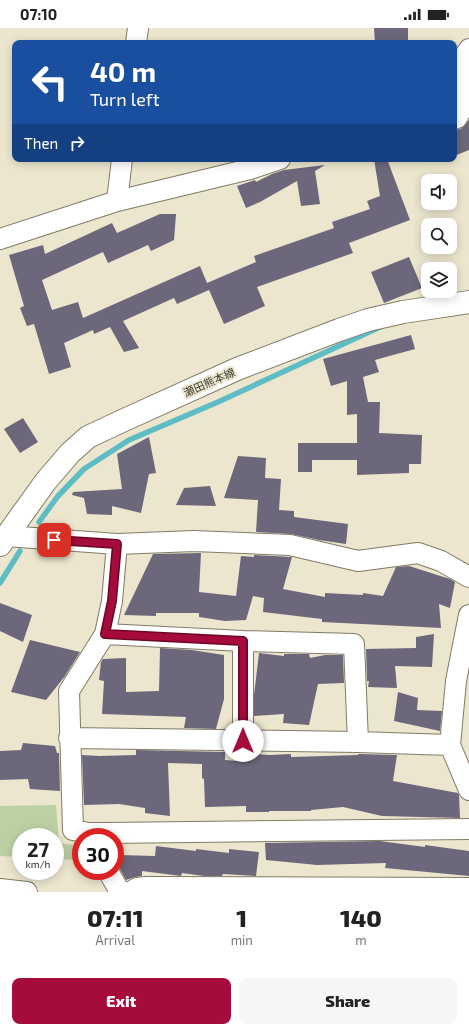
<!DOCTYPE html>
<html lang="en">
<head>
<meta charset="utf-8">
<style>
	body { margin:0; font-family:"Exo 2","Noto Sans JP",sans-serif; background:#f6f6f6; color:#222; height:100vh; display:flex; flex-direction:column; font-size:15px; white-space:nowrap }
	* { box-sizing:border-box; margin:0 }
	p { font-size:13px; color:#767676 }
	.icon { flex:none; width:22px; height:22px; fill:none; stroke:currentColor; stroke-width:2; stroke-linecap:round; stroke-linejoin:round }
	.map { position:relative; height:864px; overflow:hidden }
	.side { display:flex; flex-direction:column; background:#fff; flex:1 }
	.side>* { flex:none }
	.hud { position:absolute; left:12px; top:12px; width:445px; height:122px; border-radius:8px; box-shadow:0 2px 10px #0003; background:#1a4fa0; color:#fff; overflow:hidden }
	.buttons { position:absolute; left:421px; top:146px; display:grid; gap:8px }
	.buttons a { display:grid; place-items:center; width:36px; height:36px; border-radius:8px; background:#fff; box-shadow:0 2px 10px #0003; font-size:20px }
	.speed { position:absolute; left:12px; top:800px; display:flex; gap:8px; font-size:20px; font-weight:700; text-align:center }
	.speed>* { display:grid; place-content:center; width:52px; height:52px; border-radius:50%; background:#fff; box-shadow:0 2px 10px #0003; line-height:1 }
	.speed small { font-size:10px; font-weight:400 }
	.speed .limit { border:6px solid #d22; background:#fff; color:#111 }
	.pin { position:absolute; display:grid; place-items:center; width:34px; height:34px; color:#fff; margin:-17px; border-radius:8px; box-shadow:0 2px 6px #0006 }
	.me { position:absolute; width:44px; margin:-22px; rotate:0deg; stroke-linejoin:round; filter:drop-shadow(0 0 3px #0008) }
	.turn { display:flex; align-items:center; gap:14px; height:84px; padding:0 12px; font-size:18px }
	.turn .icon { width:52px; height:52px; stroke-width:2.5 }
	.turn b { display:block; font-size:28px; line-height:34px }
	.then { display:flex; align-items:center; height:38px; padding:0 12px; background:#0003; gap:8px; font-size:15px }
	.eta { display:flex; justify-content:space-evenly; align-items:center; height:68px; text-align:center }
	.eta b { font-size:24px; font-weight:800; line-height:28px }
	.action { display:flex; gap:8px; margin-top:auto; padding:8px 12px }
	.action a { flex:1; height:46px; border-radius:8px; background:#a50b3b; color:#fff; font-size:16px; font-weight:800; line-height:46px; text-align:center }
	.action a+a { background:#f6f6f6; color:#222 }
	.status { display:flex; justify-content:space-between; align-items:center; height:28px; padding:0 20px; background:#fff; direction:ltr }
	.status svg { height:11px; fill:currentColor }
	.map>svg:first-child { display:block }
</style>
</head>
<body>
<div class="status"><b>07:10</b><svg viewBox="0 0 49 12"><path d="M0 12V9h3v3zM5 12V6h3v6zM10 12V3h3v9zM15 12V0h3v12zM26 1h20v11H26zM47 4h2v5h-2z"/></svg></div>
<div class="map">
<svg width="469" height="864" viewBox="0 0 469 864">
	<rect width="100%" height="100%" fill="#ece6ce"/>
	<path fill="#bcd1a3" d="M56 777 59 815 81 818V832L55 831V809H21V829L0 828V778Z"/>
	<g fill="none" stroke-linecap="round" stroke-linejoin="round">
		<path stroke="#5ebcc5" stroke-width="5.5" d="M39 494 58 468 84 441 129 412 218 374 380 299
			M0 555 20 523"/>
	</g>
	<path fill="#6c677b" d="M374 0H408V15H375Z
		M469 92V122L454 128V102L461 101Z
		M374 131H387L410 192 349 215 353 225 257 259 265 278 224 296 209 262 177 276 174 270 123 293 139 320 124 324 110 299 94 306 93 302 64 315 71 339 49 346 34 296 27 298 20 280 24 278 9 227 43 217 45 226 112 195 117 205 160 186H176L174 212 151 223 148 217 108 235 103 224 42 252 52 282 78 274 83 290 200 238 207 255 256 234 254 228 334 200 332 194 370 181 367 173 380 168Z
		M325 137 315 143 320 176 301 178 297 153 260 174 246 180 237 158 255 152 256 154 272 146 284 142Z
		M409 229 422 260 384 275 371 244Z
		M411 307 415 321 375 332 379 344 363 349 368 374H380L379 405 422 407 421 436H409V445L357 447V432H312V444H298V415H357V386L347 387V353L331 358 323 331Z
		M23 390 38 414 20 425 4 401Z
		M149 409 156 445 149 446 141 485 112 478V487L87 486 84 470 72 467 73 464 122 461 117 426Z
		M238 428 266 430 265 450 281 451 279 482 294 483V489L348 496 346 516 319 512 291 506 256 504 258 472 224 470Z
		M210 458 216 478 176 477 184 460Z
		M201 525 199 564 236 568 241 528 254 529V527L292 529 283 561 325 569V565L363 567V565L383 568 396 539 409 538 450 551 455 554 450 580 439 576 441 600 322 594V591L263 584 264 570 253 568 246 592 225 593 199 589V585H156V588L124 587 153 526Z
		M0 575 32 587 23 614 0 603Z
		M434 606 432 639 395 638 397 660 368 659 369 653H367L366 621 416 620V609Z
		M30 612 80 624 65 648 46 672 11 664Z
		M160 620 192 622 224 627V671L216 701 184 700 186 689 102 686 104 653 99 652 101 634 103 631 126 630V664L159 663Z
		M259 625 284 628V626H309L310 630 325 627H343L344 655 318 656 309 697 283 695 284 686 254 688V667Z
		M398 664 418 670 417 682 442 683 440 703 394 693Z
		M23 715 55 718 57 725H59L60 763 30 761 28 751 0 752V723L21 722Z
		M136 722 225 724V732L238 733 239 725 270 727 291 726V729L358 727V726L397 727 393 753 458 765 459 767 460 790 382 788 343 779 311 782V783H269V784H246V778L205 779 204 751 202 750V736L168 735 170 788 145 785V780L119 776 84 777 82 727 100 728 136 727Z
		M380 813 425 819V817L469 823V848L385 840 386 835 317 837 266 832 265 815Z
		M156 818 196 823V821L229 825V821L259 824 256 848 223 846 222 848H204L182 845 181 848 142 843V848L135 849 126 852 120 841V827L155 828Z"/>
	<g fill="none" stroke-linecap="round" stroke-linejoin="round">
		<g stroke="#807b65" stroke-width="22">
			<path id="minor" d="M136 15 138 0
				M454 91 457 90 466 73 465 27 469 21
				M117 173 122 131
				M0 211 117 173 250 141 280 131
				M6 508 117 516 194 513 290 517 358 533 418 525 441 533 469 549
				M469 587 456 653 450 717 469 762
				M105 606 243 613 354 616 358 714
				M243 613V713
				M69 710 358 714 450 717
				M105 805 469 801
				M105 809V805H89L73 802 69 663 105 606 112 573 117 516
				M108 843 120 864
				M0 861 27 864
				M130 864 137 860 146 859 469 860"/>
		</g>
		<g stroke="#807b65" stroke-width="24">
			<path id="major" d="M0 517 46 453 70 425 88 409 122 393 237 341 339 302 368 292 403 284 469 274"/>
		</g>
		<use href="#minor" stroke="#fff" stroke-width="20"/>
		<use href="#major" stroke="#fff" stroke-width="22"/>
	</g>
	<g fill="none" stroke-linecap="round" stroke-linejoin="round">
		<g stroke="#6b0726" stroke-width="10">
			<path id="route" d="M54 512 117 516 112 573 105 606 243 613V713"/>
		</g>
		<use href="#route" stroke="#a50b3b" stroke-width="7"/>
	</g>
	<g text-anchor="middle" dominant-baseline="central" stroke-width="4" stroke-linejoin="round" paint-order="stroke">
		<g font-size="11" fill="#3d3a31" stroke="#ece6ce">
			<text transform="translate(209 354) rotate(-24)">瀬田熊本線</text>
		</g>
	</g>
</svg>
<div class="buttons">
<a><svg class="icon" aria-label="sound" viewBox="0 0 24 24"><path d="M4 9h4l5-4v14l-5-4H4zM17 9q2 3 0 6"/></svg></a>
<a><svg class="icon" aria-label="search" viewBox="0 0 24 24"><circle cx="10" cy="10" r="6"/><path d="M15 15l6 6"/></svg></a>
<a><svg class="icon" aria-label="layers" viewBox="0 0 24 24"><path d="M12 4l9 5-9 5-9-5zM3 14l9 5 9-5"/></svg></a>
</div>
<div class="speed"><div>27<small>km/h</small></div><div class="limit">30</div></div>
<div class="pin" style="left:54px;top:512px;background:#d93025"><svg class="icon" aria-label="arrive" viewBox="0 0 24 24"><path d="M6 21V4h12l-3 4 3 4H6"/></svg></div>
<svg class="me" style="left:243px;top:713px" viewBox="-20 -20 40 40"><circle r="19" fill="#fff"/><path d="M0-13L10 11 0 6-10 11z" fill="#a50b3b"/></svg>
<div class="hud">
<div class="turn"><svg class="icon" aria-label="left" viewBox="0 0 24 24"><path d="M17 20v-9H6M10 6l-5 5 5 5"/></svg><div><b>40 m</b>Turn left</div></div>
<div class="then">Then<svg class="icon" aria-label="right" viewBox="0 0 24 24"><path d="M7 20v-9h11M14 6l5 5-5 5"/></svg></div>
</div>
</div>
<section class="side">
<div class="eta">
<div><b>07:11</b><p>Arrival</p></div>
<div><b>1</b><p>min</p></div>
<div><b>140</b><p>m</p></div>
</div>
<div class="action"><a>Exit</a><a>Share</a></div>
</section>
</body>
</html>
